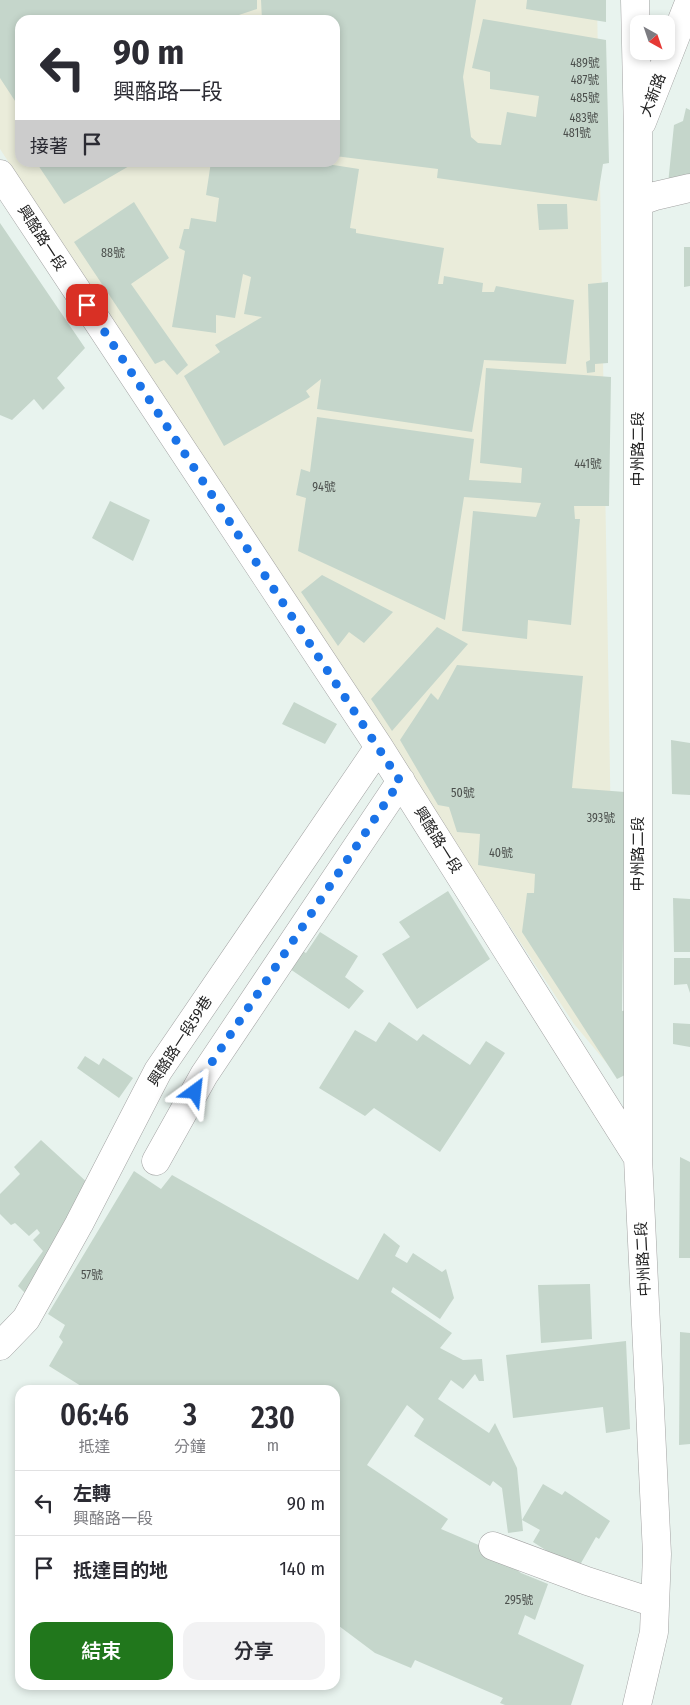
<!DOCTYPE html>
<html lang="zh-TW">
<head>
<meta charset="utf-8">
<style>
	body { margin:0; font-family:"Fira Sans Condensed","Noto Sans TC",sans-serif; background:#f2f2f3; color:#2b2b33; height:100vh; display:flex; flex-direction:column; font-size:19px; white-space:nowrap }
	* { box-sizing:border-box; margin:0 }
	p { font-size:16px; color:#7c7c81 }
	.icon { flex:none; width:28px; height:28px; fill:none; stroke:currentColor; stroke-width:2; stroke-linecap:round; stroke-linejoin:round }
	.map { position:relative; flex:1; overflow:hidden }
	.sheet { position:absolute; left:15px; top:1385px; width:325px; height:305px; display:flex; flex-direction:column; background:#fff; border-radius:15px; box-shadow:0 2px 8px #0003 }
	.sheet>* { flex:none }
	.top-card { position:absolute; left:15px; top:15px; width:325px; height:152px; border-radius:15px; box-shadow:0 2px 8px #0003; background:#fff; color:#2b2b33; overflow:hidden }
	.needle { width:32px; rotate:140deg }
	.tools { position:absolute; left:630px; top:15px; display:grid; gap:10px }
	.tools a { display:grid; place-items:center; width:45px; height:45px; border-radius:10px; background:#fff; box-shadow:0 2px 8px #0003; font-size:25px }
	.pin { position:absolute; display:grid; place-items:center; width:42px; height:42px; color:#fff; margin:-21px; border-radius:10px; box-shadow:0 2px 8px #0006 }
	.me { position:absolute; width:55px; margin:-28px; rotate:30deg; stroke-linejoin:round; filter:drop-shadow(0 0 4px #0008) }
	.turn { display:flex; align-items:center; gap:18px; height:105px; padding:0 15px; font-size:22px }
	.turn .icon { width:65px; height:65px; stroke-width:2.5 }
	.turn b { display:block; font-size:35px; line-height:42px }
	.then { display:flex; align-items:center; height:48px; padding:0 15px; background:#0003; gap:10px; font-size:19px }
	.eta { display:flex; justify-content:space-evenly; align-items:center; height:85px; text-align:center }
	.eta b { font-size:30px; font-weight:600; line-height:35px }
	.cta { display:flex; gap:10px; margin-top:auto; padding:10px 15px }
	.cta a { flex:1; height:58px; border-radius:15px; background:#21771c; color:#fff; font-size:20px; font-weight:600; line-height:58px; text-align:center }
	.cta a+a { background:#f2f2f3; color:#2b2b33 }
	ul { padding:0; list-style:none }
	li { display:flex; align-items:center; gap:15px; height:65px; padding:0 15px; border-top:1px solid #e1e1e2 }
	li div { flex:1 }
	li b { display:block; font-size:19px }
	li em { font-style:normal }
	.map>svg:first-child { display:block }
</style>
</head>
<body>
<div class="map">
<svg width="690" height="1705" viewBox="0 0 690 1705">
	<rect width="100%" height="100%" fill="#e8f3ee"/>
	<path fill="#eaecda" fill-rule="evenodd" d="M0 0H597L615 1073 574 1024 0 149ZM20 20H335V162H20Z"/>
	<path fill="#c5d6cb" d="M0 0H257V9L224 20H20V101L17 104 0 78Z
		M261 0H476L463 77 471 137 478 143 501 145 507 112 536 117 539 96 490 89V72L472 68 483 19 606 40 609 163 603 164 597 201 437 178 438 169 335 156V20H262Z
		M527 0H606V22L526 9Z
		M686 108 690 110V183L668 184 674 125 683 121Z
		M36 162H136L64 204Z
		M211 162H314L359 169 350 228 356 229V233L444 248 438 284H443L444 276 483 283 482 292H494L496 286 574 300 566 364 484 360 472 432 317 409 321 379 306 391 310 397 224 446 184 376 220 352 215 345 262 317 244 314 251 277 243 274 235 318 216 315V333L172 327 185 251 179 248 184 229H189L191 218 216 222 219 198 206 195Z
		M134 202 169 258 131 284 188 365 177 375 164 360 155 364 74 242Z
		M537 204H567L568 229 539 230Z
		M0 223 85 348 57 378 65 388 43 410 34 399 12 420 0 415Z
		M684 247H690V286L684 287Z
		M608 282V363L595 364V372L587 373 586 362 590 360 588 284Z
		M486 368 611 377 609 506H574L575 519H580L571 625 528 620 527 639 462 631 473 511 536 517 541 503 464 497 445 620 298 551 306 498 296 495 301 469 310 472 317 417 474 439 469 480 521 483 522 468 480 463Z
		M110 501 150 520 133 561 92 538Z
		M322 575 393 612 364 643 349 632 338 646 301 592Z
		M437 627 468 644 392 731 371 699Z
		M457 665 583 676 572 788 625 792 622 1011 627 1010 629 1073 617 1079 522 932 527 893H534L535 874 478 865 480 834 457 832 449 807 438 805 400 740 431 693 438 700Z
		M294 702 337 724 325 744 282 724Z
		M671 740 690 743V795L672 794Z
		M448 891 490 959 417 1009 382 954 410 937 399 922Z
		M673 898 690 899V952H674Z
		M320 932 358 956 345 977 364 991 349 1009 290 969 302 951 306 953Z
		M674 958H690V993L687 984 674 985Z
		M389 1022 417 1041 423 1034 470 1065 486 1041 505 1053 440 1152 374 1108 365 1116 319 1088 355 1030 376 1042Z
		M673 1023 690 1024V1047L673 1044Z
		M85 1056 99 1065 103 1058 133 1078 119 1098 77 1068Z
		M41 1140 90 1185 29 1297 18 1286 43 1251 33 1240 40 1233 37 1229 29 1236 15 1223 11 1225 0 1214V1194L20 1174 14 1167Z
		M680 1157 690 1162V1258H679Z
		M134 1171 161 1189 172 1175 358 1280 384 1233 400 1246 395 1256 407 1263 413 1253 442 1272 446 1269 454 1298 440 1319 393 1287 391 1292 452 1333 440 1348 463 1360 482 1359 484 1381H479L475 1374 463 1389 451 1380 438 1399 489 1433 495 1423 517 1468 523 1531 508 1533 502 1488 493 1481 490 1486 414 1436 424 1419 407 1405 367 1465 448 1519 441 1529 488 1549 521 1573 548 1584 535 1620 525 1615 518 1634 584 1665 571 1705H505L500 1703 503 1698 415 1660 411 1668 375 1653 335 1623V1390H78L81 1386 49 1366 63 1342 59 1337 65 1325 48 1314Z
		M590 1284 592 1339 541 1343 538 1285Z
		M680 1332 690 1333V1444L679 1445Z
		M626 1341 630 1429 606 1433 603 1407 513 1418 506 1355Z
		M543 1484 562 1495 565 1491 610 1521 599 1539 596 1537 577 1570 533 1542 540 1530 522 1520Z"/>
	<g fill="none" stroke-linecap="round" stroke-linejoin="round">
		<g stroke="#a3a3a3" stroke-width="29">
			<path id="minor" d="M635 0 638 133V1158L657 1554 654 1632 637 1705
				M642 122 690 0
				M0 174 379 747 638 1158
				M638 202 655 196 690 188
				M156 1161 204 1075 401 781
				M0 1346 26 1319 79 1224 158 1071 379 747
				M493 1546 587 1581 655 1603"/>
		</g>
		<use href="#minor" stroke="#fff" stroke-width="28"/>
	</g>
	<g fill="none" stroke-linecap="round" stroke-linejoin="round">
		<path stroke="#1a73e8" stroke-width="9" stroke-dasharray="0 16.2" d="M87 305 400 781 204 1074 195 1092"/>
	</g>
	<g text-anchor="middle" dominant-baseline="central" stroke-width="4" stroke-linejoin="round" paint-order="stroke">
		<g font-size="12" fill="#4b4f4c">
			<text x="585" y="63">489號</text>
			<text x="585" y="80">487號</text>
			<text x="585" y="98">485號</text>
			<text x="584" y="118">483號</text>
			<text x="577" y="133">481號</text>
			<text x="113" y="253">88號</text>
			<text x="588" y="464">441號</text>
			<text x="324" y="487">94號</text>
			<text x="463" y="793">50號</text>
			<text x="601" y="818">393號</text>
			<text x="501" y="853">40號</text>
			<text x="92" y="1275">57號</text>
			<text x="519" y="1600">295號</text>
		</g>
		<g font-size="15" fill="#222" stroke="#fff">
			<text transform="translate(653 95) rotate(-69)">大新路</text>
			<text transform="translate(42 238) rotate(57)">興酪路一段</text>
			<text transform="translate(638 449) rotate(-90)">中州路二段</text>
			<text transform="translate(438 840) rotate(58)">興酪路一段</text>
			<text transform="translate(638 854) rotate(-90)">中州路二段</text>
			<text transform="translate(180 1041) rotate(-57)">興酪路一段59巷</text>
			<text transform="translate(643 1259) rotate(-93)">中州路二段</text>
		</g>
	</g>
</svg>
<div class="tools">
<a><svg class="needle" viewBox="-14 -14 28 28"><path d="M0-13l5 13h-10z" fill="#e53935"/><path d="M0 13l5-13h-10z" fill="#7c7c81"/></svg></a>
</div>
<div class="pin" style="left:87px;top:305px;background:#d93025"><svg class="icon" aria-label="arrive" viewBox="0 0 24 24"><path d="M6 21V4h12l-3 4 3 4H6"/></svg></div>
<svg class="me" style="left:195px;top:1092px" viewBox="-20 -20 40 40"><path d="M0-17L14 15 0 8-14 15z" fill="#1a73e8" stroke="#fff" stroke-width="4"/></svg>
<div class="top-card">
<div class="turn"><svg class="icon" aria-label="left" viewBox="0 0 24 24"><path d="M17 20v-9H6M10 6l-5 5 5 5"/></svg><div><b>90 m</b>興酪路一段</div></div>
<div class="then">接著<svg class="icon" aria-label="arrive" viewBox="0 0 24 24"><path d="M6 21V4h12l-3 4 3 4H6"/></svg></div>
</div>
<section class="sheet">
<div class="eta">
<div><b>06:46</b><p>抵達</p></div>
<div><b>3</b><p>分鐘</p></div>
<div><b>230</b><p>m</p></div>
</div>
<ul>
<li><svg class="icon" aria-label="left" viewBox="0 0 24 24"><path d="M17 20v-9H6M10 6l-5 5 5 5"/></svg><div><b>左轉</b><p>興酪路一段</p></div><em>90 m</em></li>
<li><svg class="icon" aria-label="arrive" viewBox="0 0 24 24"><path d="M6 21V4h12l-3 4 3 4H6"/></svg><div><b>抵達目的地</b></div><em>140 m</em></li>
</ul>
<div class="cta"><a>結束</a><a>分享</a></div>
</section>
</div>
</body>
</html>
